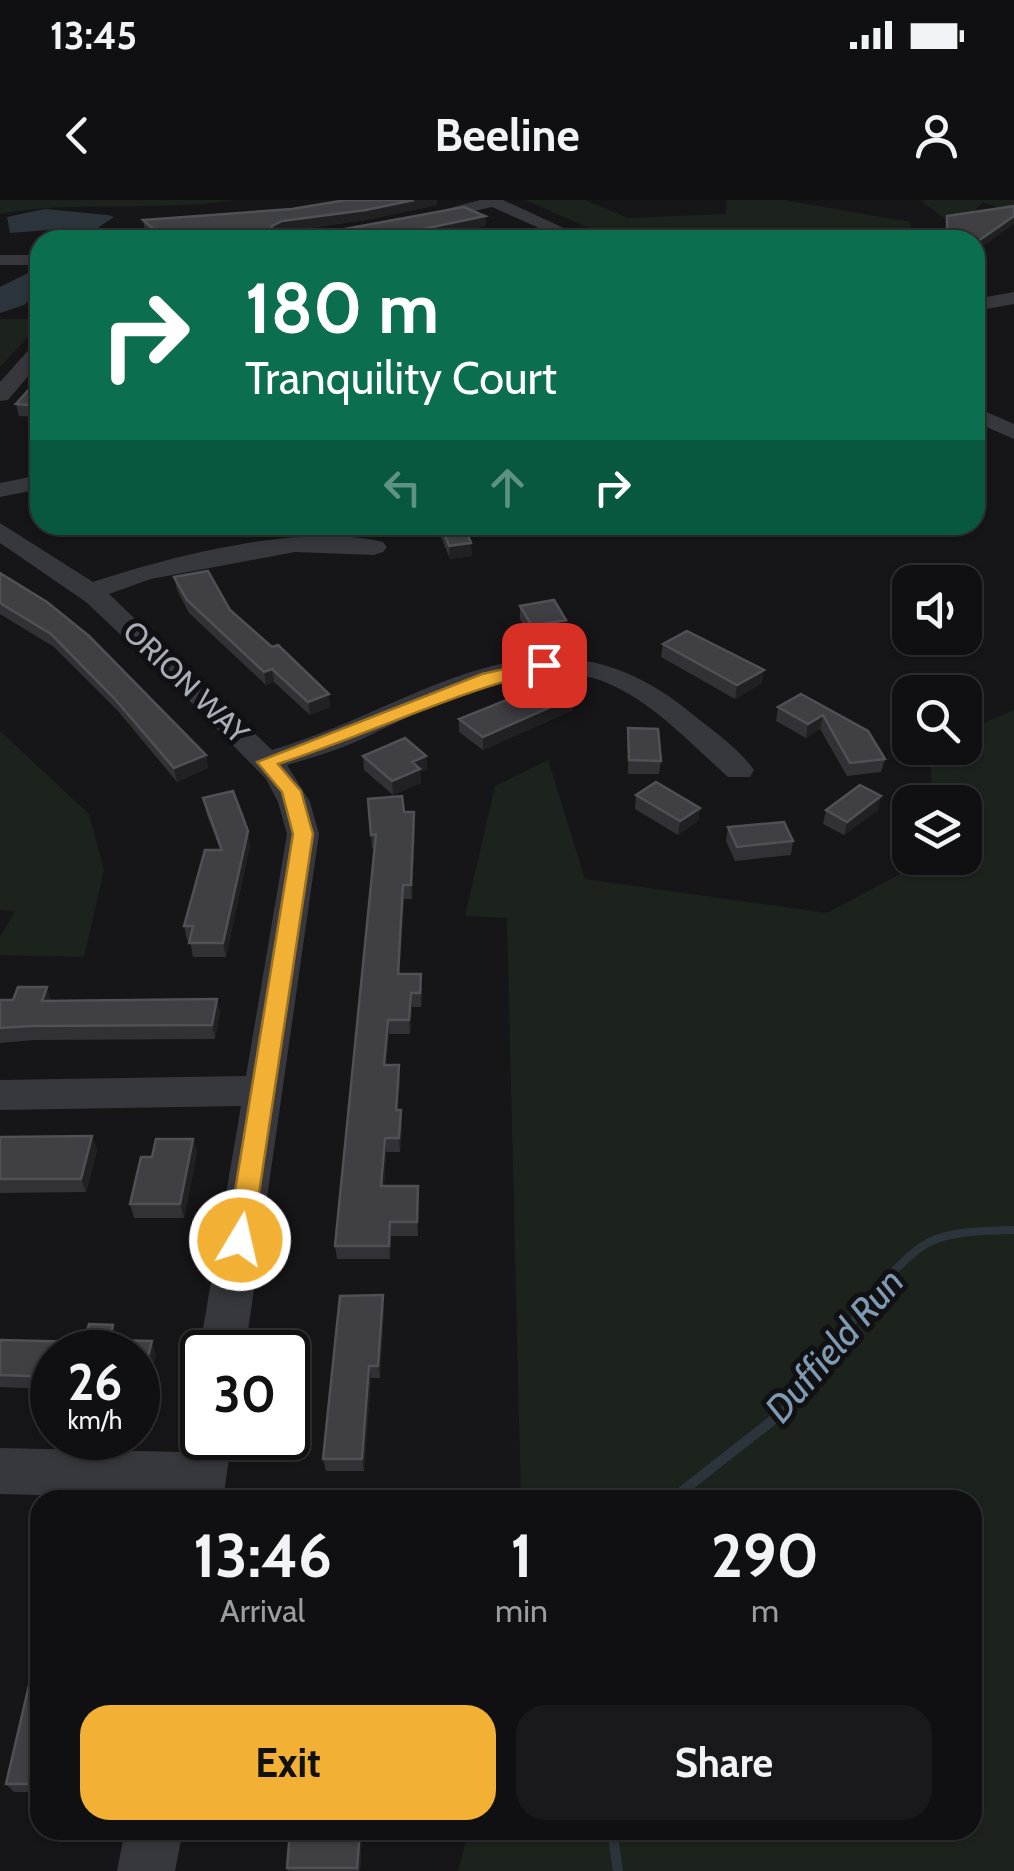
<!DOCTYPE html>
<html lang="en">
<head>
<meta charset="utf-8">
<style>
	body { margin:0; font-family:Cabin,sans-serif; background:#19191b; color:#f1f3f6; height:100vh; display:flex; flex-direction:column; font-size:38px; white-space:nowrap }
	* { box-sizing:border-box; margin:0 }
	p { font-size:32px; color:#9c9d9f }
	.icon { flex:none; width:55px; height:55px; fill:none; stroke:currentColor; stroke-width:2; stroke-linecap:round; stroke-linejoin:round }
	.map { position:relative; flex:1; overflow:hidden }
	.details { position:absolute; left:30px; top:1290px; width:952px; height:350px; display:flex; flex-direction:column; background:#101012; border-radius:30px; box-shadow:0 2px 8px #0004,0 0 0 2px #303032 }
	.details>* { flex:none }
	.banner { position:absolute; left:30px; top:30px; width:955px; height:305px; border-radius:30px; box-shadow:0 2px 8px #0004,0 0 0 2px #303032; background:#0b6e4f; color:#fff; overflow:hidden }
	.buttons { position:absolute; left:892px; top:365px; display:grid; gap:20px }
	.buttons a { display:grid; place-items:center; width:90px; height:90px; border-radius:20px; background:#101012; box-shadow:0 2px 8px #0004,0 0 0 2px #303032; font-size:50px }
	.speed { position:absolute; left:30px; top:1130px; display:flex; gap:20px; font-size:50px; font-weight:700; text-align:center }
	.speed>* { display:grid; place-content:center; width:130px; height:130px; border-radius:50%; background:#101012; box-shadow:0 2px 8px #0004,0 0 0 2px #303032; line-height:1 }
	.speed small { font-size:25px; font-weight:400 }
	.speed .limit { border:5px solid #111; border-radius:15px; background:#fff; color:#111 }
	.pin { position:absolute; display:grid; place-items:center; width:85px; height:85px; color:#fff; margin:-42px; border-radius:20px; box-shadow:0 5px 15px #0006 }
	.me { position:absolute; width:110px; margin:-55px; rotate:9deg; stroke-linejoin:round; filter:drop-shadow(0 0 8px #0008) }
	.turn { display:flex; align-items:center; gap:35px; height:210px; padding:0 50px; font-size:45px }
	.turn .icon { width:130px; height:130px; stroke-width:2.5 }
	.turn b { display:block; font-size:70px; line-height:85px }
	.lanes { display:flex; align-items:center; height:95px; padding:0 50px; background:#0003; justify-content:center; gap:50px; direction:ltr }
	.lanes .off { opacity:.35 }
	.eta { display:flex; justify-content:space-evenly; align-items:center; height:170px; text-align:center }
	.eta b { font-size:60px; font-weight:800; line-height:70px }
	.cta { display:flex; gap:20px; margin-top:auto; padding:20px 50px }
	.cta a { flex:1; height:115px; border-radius:30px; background:#f2b134; color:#111; font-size:40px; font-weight:800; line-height:115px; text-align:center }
	.cta a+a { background:#19191b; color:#f1f3f6 }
	.status { display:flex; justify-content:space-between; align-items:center; height:70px; padding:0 50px; background:#101012; direction:ltr }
	.status svg { height:28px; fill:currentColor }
	header { display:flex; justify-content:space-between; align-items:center; height:130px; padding:0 50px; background:#101012; font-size:45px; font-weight:800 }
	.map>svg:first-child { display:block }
</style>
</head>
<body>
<div class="status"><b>13:45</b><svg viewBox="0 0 49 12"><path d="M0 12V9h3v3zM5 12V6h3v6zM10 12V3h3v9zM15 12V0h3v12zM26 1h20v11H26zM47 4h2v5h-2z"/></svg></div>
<header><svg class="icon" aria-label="back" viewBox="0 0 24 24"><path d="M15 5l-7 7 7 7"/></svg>Beeline<svg class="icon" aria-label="person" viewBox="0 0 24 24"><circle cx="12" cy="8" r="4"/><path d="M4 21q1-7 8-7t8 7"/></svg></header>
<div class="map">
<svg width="1014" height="1671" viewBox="0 0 1014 1671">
	<rect width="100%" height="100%" fill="#161618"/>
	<path fill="#1c231d" d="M0 0H235C158 12 75 0 0 14Z
		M525 0H585L628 18 726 14 727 0H784L910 22 914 40H616Z
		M920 0H1014V13L983 2 957 28Z
		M0 119H40V124L0 167Z
		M1014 510V1671H458L469 1630H972V1300H521L507 718 465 716 495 586 548 560 585 679 827 713 930 658H965V602H932L930 548H965V531Z
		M0 531 89 614 104 670 84 757 0 755V737L15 711 0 710Z"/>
	<path fill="#2c353c" d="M45 9 108 15 114 17 99 27 101 33 94 37 62 29 10 33 7 17Z
		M40 67V91L24 105 0 113V87Z"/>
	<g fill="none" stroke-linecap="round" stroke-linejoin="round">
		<path stroke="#2c353c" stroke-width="8" d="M832 1150C858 1115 886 1073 921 1047 944 1030 986 1031 1014 1030"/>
		<path stroke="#2c353c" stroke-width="10" d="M671 1300 792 1205 834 1148
			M612 1630 618 1671"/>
		<path fill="#37383d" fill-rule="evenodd" d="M480 0H503L590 40H566L492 7 417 24 409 19Z
			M0 55H40V65H0Z
			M1014 92V104L975 111V99Z
			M40 143V162L8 200 0 201V182L33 145Z
			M975 207 1014 224V239L975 222Z
			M40 275V289L0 297V283Z
			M0 323 93 382C171 356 302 322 383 342L387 347 383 352 374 355 295 352 151 379 109 394 272 550C420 507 539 392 686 509 708 527 738 547 754 570L750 577H728C691 544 653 502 607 483 523 448 428 510 353 543 332 552 310 558 287 565L310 602 319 634 245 1152H202V1159L199 1152 241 906 0 910V880L246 876 287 634 278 602 266 579 178 489 86 402 0 343Z
			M202 1218V1238H232L223 1300 0 1294V1248L182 1252 191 1222Z
			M125 1630H183L175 1671H117Z"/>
	</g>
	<path fill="#323236" d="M437 5 366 20 281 32 323 33 486 26 421 40H156L145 30 143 20Z
		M40 177V217L19 216 16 204Z
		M436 325H464L472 356 450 359Z
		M0 373 206 555 208 568 177 582 118 511 54 447 0 414Z
		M174 377 230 410 330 507 310 515 274 482 266 485 189 413 177 390Z
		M520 406 566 420 565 434 532 439 520 419Z
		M663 444 762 483 735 499 661 457Z
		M801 494 885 559 881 572 847 576 820 529 806 538 776 521 778 507Z
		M573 510 483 550 459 532V519Z
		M628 528 661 561 659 574H628Z
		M363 556H426L427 569 420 572 421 583 393 595 364 570Z
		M636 595 700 608 698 621 678 635 635 609Z
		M203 598 250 645 226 757H193L190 740H187L184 726 220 650 206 612Z
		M368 599 404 612 415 625 412 699H404L399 774 422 787 421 807H412L410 834H389L386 865H399L400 879 398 910H401L402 924 400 952H386L384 986H418V1036H391L390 1059H337L335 1046 374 648H372Z
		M826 610H878L844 635 823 624Z
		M728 627 793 641 791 655 735 661 726 641Z
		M47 787 51 800 217 799 220 813 215 839 35 840 0 843V800H13Z
		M92 936 97 950 86 992 0 993V937Z
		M193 939 197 953 184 1018H134L130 1004 152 957Z
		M383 1095 384 1108 380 1178H371L364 1271H326L323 1259Z
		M118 1138 117 1140 156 1154 147 1192H138V1152H52V1189L0 1187V1140L84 1142Z
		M40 1481V1592H14L6 1584Z
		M290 1630H362L360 1671H288L287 1668Z"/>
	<path fill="#212124" d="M414 0H437V5L366 20 284 31 273 37 271 32 272 26 282 21Z
		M485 16 486 26 421 40H362Z
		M1014 16V24L975 52V43Z
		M471 343 472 356 450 359 449 346Z
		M566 420 565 434 532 439V426Z
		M272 469 274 482 266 485 264 472Z
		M764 470 762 483 735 499 737 485Z
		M329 494 330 507 310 515 308 502Z
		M573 497V510L483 550V537Z
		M823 515 820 529 806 538 808 524Z
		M206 555 208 568 177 582 174 568Z
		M426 556 427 569 420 572 421 583 393 595 392 581 412 562Z
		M881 596 878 610 844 635 847 622Z
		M700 608 698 621 678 635 680 621Z
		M414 612 415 625 412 699 411 685Z
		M248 631 250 645 226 757 223 743Z
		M403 685 404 699 399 787 398 774Z
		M47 787 52 801H42Z
		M411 793 412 807 410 834 409 820Z
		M217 799 220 813 215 839 212 825Z
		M388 820 389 834 385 879 384 865Z
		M399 865 400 879 397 924 396 910Z
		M401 910 402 924 400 952 399 938Z
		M92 936 97 950 86 992 81 979Z
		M385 938 386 952 383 1000 381 986Z
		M193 939 197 953 184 1018 180 1004Z
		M418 986 419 999 418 1036 417 1022Z
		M390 1022 391 1036 390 1059 389 1046Z
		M383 1095 384 1108 380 1178 378 1166Z
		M113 1125 118 1138 114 1152 109 1140Z
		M152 1141 156 1154 147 1192 142 1180Z
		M369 1166 371 1178 364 1271 362 1259Z
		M360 1630H362L360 1671H359Z"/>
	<path fill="#3f3f44" stroke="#4f5156" stroke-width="2.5" d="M346 0H414L366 10 282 21 272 26 271 32 323 33 464 7 485 16 380 38 362 40H166L143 20 292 9Z
		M1014 6V16L975 43V40H947V16Z
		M40 177V206L16 204Z
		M441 325H464L471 343 449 346Z
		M208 371 230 410 272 447 278 445 329 494 308 502 272 469 264 472 187 400 174 377Z
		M0 373 47 402 89 436 206 555 174 568 114 498 51 434 0 403Z
		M554 400 566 420 532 426 520 406Z
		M687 431 764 470 737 485 663 444Z
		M552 482 573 497 483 537 459 519Z
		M801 494 868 531 885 559 850 563 823 515 808 524 778 507Z
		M628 528 658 529 661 561 629 560Z
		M405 538 426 556 412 562 420 569 392 581 363 556Z
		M656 582 700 608 680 621 636 595Z
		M860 585 881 596 847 622 826 610Z
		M233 591 248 631 223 743H189L193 726H184L205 650H222L203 598Z
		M402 596 404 612H414L411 685H403L398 774H421L420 793H411L409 820H388L384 865H399L396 910H401L399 938H385L381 986H418L417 1022H390L389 1046H335L376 634 371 635 368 599Z
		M784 622 793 641 737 647 728 627Z
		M18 787H47L42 801 217 799 212 825 30 826 0 828V800H13Z
		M92 936 81 979H0V937Z
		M156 939H193L180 1004H130L141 957H152Z
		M383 1095 378 1166H369L362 1259H323L340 1096Z
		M89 1124 113 1125 109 1140 152 1141 142 1180H138V1152H52V1177L0 1175V1140L84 1142Z
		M30 1481H40V1584H6Z
		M290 1630H360L357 1668H287Z"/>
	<path fill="#f2b134" stroke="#9d7322" stroke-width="2.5" d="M544 460 553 465 550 469C456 491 370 534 278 564L301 591 313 634 252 1040 249 1048 240 1051 230 1048 227 1040 293 634 282 592 257 562 482 474Z"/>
	<g text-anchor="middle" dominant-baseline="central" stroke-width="10" stroke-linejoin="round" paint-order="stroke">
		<g font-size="30" fill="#a8adb8" stroke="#111113">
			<text transform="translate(186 482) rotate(44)">ORION WAY</text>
		</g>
		<g font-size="38" font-style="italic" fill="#7f9bb3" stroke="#111113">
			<text transform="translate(834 1145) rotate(-49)">Duffield Run</text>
		</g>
	</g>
</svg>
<div class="buttons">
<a><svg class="icon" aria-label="sound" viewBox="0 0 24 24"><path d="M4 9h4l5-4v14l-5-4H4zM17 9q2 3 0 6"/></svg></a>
<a><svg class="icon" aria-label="search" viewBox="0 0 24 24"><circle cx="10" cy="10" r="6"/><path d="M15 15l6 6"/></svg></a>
<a><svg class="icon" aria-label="layers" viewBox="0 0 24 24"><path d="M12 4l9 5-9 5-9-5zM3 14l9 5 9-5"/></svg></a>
</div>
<div class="speed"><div>26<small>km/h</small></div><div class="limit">30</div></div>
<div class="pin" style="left:544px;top:465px;background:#d93025"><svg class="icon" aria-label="arrive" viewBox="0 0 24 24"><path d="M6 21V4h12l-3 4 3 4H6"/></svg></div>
<svg class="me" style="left:240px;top:1040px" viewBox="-20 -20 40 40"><circle r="17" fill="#f2b134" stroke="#fff" stroke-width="3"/><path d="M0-11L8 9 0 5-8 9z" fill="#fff"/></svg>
<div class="banner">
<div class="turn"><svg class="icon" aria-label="right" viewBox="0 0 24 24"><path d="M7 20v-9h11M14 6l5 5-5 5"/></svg><div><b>180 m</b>Tranquility Court</div></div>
<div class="lanes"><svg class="icon off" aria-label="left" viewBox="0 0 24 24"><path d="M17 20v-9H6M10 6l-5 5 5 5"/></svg><svg class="icon off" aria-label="ahead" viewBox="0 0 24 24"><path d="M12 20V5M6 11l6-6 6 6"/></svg><svg class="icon" aria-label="right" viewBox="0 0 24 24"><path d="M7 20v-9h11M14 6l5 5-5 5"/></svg></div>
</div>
<section class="details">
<div class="eta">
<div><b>13:46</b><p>Arrival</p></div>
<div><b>1</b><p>min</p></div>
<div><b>290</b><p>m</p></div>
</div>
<div class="cta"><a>Exit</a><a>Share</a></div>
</section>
</div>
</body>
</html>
